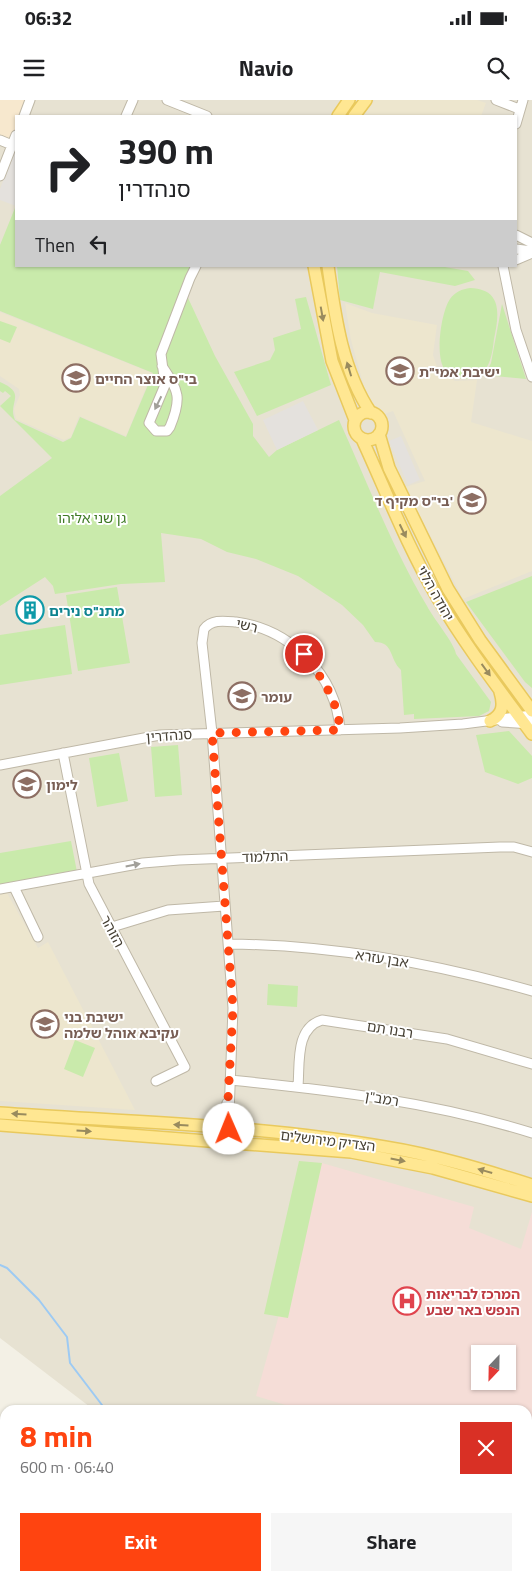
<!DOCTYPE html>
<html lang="en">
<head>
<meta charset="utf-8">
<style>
	body { margin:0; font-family:"Titillium Web","Noto Sans Hebrew",sans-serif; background:#f6f6f6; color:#202124; height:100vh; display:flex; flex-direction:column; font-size:19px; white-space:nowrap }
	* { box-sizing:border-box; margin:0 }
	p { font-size:16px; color:#757577 }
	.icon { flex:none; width:28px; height:28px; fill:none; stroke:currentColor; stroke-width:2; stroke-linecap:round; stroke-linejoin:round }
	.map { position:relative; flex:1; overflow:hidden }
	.panel { position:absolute; left:0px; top:1305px; width:532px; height:176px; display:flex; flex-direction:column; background:#fff; border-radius:15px 15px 0 0; box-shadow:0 1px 4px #0004 }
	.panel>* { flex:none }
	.guide { position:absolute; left:15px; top:15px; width:502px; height:152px; border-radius:0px; box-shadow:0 1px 4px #0004; background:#fff; color:#202124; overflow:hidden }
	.needle { width:32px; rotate:202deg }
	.tools { position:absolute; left:471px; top:1245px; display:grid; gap:10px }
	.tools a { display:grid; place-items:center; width:45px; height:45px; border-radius:0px; background:#fff; box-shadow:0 1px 4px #0004; font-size:25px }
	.pin { position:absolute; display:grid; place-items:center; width:42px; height:42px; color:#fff; margin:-21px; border:2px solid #fff; border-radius:50%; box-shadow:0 1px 5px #0007 }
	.me { position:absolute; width:55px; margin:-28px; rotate:359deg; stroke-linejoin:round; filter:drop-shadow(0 0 4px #0008) }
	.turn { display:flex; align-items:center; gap:18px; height:105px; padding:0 20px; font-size:22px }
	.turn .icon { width:65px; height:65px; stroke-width:2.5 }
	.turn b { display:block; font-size:35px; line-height:42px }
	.then { display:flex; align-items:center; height:48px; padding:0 20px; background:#0003; gap:10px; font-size:19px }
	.round { display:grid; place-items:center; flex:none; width:52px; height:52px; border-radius:0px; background:#f6f6f6 }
	.headline { display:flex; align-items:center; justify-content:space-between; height:85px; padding:0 20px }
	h1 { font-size:30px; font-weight:700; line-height:38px; color:#ff4410 }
	.action { display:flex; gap:10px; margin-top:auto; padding:10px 20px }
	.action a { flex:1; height:58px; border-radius:0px; background:#ff4410; color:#fff; font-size:20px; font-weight:700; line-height:58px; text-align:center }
	.action a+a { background:#f6f6f6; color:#202124 }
	.status { display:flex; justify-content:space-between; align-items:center; height:35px; padding:0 25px; background:#fff; direction:ltr }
	.status svg { height:14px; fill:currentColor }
	header { display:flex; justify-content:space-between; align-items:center; height:65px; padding:0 20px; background:#fff; font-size:22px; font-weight:700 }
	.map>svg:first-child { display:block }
</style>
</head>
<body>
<div class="status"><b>06:32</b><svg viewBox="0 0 49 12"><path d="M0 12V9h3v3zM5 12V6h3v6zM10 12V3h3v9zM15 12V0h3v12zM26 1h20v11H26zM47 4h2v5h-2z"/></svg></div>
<header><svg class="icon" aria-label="menu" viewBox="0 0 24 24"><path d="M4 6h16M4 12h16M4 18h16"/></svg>Navio<svg class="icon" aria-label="search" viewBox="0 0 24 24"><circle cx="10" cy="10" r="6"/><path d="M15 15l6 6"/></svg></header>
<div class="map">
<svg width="532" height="1481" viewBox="0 0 532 1481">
	<rect width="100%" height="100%" fill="#f3f0e5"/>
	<path fill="#e7e2d2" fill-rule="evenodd" d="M0 0H532V1444L528 1443V1310H94L0 1238ZM16 16H516V166H16ZM480 1254H508V1281H480Z"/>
	<path fill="#f7e8ce" d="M0 0H30L24 16H16V35L12 45 0 40Z"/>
	<path fill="#ede6ce" d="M375 0H477L486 3 481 16H363Z
		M345 203 372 213 437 225 433 255 437 267 444 275 455 281 477 280 471 322 532 341V471L463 499 405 387 425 381 393 311 376 317 365 290 351 240Z
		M0 212 152 273 126 336 79 316 71 337 64 340 16 319 14 309 20 295 19 289 0 276Z
		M7 793 38 848 48 842 135 1010 0 1001V794Z"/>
	<path fill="#f5ddd7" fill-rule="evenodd" d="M322 1063 474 1107 469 1128 521 1149 532 1112V1379L528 1377V1310H302L256 1296ZM480 1254H508V1281H480Z"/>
	<path fill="#c9eaab" d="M15 108 16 166H190L182 185 215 256 253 324V336L269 357 277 350 339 320C367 382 392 447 427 506 433 518 455 544 456 554L491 602 489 611 479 616 414 619V614L404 615 401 570C389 559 394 542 375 542L363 525 342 505 298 476 256 459 227 452 201 439 161 433 165 482 121 484 55 494 53 486 45 477 0 506V396L52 358 0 306 11 296 5 291 3 293 0 291V282C28 294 7 302 15 320L63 342 71 338 80 317 126 337 153 273 0 211V145Z
		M337 166H439L468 171 475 180 455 186 380 172 373 209 340 200Z
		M470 188C503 189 499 215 494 239 493 247 492 257 488 265 480 281 458 283 446 271 434 259 441 212 450 199 455 192 462 189 470 188Z
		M306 197 331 285 257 316 234 272 270 260 275 250 273 238 301 229 295 199Z
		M502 204 526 279 485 275 491 263Z
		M0 221 17 227 10 243 0 239Z
		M532 476V588L525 582 466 502Z
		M117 487 130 563 78 571 66 495Z
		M65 525 72 574 0 585V535Z
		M509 631 532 656V678L518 684 485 672 476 635Z
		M178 645 182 695 155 697 151 647Z
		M119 653 128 701 97 707 89 658Z
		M71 741 77 772 0 785V753Z
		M268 884 298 886 297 907 267 905Z
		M75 940 95 948 83 977 64 969Z
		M299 1061 322 1063 288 1218 264 1214Z"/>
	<path fill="#e4e1dd" d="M16 47V106L0 100V89Z
		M303 301 318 330 277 350 263 320Z
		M401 336 420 380 408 385 389 341Z"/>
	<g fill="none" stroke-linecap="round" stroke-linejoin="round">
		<path stroke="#9dcaf3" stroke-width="2" d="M0 1165 7 1168 39 1200 67 1237 70 1263 102 1305 104 1310
			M377 1476 389 1481"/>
		<g stroke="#bfb8a7" stroke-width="11">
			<path id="minor" d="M167 0 207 16
				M496 0 519 9
				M24 16 30 0
				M126 16 133 0
				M516 24 523 0
				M0 40 12 45
				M0 76 16 35
				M516 135 532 143
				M516 149 532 151
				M516 160 532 153
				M503 166 516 230 532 277
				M162 266C179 291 182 298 170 327L167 331H156L149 323 165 285 161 254 190 178 196 166
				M502 622 532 624
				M63 653 89 784 185 967 156 981
				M0 665 160 635 400 628 463 624 532 615
				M14 787 38 837
				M0 789 143 763 179 760 500 747H514L532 752
				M112 827 168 810 224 806
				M229 844C332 845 433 863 532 891
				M230 980C332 990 433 1002 532 1033
				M298 986C300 963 295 928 322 920L447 939 532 964
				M220 1040 222 1019 227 1003
				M228 1041 233 908 212 633 202 543 204 529C212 519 224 521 236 522 290 529 336 574 340 630"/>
		</g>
		<g stroke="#e9c95d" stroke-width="14">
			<path id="major" d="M338 16 349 0
				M354 16 366 0
				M314 166 332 261 355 320
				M328 166C335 216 342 270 371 313
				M354 326a14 14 0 1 1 28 0a14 14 0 1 1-28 0Z
				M379 334 389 368 448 489 480 540 532 611
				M362 339C386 391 407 446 437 497 465 545 499 589 532 634
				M490 621C503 615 504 605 500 592
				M0 1013C128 1022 259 1025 385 1047 435 1055 484 1070 532 1085
				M0 1025 351 1052 433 1068 532 1096"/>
		</g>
		<use href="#minor" stroke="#fff" stroke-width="9"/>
		<use href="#major" stroke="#ffe792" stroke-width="11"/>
	</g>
	<defs><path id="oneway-solid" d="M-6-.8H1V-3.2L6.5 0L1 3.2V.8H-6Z" transform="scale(1.25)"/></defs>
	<g fill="#998b5e">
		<use href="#oneway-solid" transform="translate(322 214) rotate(80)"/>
		<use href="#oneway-solid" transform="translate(349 269) rotate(-107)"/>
		<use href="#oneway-solid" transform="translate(403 431) rotate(64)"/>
		<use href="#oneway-solid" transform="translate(486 570) rotate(54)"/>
		<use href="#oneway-solid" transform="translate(19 1014) rotate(-176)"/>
		<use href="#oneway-solid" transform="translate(181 1025) rotate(-176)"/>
		<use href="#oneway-solid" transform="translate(84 1031) rotate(4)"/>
		<use href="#oneway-solid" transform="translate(398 1060) rotate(11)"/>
		<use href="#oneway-solid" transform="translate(485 1071) rotate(-164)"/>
	</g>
	<g fill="#a2a09a">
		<use href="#oneway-solid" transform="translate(158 303) rotate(116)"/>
		<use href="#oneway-solid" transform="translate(133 765) rotate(-11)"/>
	</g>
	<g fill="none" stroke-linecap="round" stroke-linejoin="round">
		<path stroke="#ff4410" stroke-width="9" stroke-dasharray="0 16.2" d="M229 1029 228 1000 233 908 212 633 340 630C338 600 321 577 304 554"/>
	</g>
	<defs>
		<g id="school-ring" transform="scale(1.4375)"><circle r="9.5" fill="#fff" stroke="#8d6e63" stroke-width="1.5"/><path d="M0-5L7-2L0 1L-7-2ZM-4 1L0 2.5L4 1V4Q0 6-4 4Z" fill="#8d6e63"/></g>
		<g id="building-ring" transform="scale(1.4375)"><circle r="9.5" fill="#fff" stroke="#0f9aa8" stroke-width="1.5"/><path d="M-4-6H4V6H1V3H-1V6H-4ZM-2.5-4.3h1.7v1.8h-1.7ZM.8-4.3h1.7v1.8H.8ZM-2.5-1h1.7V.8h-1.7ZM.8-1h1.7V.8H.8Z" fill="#0f9aa8"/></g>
		<g id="hospital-ring" transform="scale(1.4375)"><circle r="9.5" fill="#fff" stroke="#e0444e" stroke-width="1.5"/><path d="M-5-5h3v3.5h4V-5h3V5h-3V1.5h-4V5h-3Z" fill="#e0444e"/></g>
	</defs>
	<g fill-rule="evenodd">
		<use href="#school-ring" x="400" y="271"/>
		<use href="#school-ring" x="76" y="278"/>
		<use href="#school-ring" x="472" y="400"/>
		<use href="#building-ring" x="30" y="510"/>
		<use href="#school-ring" x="242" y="596"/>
		<use href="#school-ring" x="27" y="684"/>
		<use href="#school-ring" x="45" y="924"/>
		<use href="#hospital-ring" x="407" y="1201"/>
	</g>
	<g text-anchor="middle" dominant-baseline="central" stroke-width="4" stroke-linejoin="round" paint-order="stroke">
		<g font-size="14" font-weight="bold" fill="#785e54" stroke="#fff" text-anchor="start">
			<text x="419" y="271">ישיבת אמי"ת</text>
			<text x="95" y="278">בי"ס אוצר החיים</text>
			<text x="453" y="400" text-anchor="end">בי"ס מקיף ד'</text>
			<text x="261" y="596">עומר</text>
			<text x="46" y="684">לימון</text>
			<text x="64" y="916">ישיבת בני<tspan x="64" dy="16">עקיבא אוהל שלמה</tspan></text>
		</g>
		<g font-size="14" fill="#3f7a25" stroke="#fff">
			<text x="92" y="417">גן שני אליהו</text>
		</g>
		<g font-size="14" fill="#464034" stroke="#fff">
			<text transform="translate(436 493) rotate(61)">יהודה הלוי</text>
			<text transform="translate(247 525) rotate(13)">רשי</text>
			<text transform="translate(169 635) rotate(-4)">סנהדרין</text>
			<text transform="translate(265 756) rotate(-2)">התלמוד</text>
			<text transform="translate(113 831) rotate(62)">הזוהר</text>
			<text transform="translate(382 858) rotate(9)">אבן עזרא</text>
			<text transform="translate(390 929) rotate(9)">רבנו תם</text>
			<text transform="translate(382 998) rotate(10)">רמב"ן</text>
			<text transform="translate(328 1040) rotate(7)">הצדיק מירושלים</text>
		</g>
		<g font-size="14" font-weight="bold" fill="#0d838f" stroke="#fff" text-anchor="start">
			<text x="49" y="510">מתנ"ס נירים</text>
		</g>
		<g font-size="14" font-weight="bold" fill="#be3a42" stroke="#fff" text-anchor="start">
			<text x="426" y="1193">המרכז לבריאות<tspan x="426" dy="16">הנפש באר שבע</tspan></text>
		</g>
	</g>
</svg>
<div class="tools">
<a><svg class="needle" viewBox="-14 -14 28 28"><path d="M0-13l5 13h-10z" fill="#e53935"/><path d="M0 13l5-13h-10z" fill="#757577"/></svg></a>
</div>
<div class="pin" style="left:304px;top:554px;background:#d93025"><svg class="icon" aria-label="arrive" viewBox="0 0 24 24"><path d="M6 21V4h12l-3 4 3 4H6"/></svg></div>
<svg class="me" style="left:229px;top:1029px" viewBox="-20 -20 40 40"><circle r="19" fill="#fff"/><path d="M0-13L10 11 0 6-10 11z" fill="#ff4410"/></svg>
<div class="guide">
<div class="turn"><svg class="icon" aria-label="right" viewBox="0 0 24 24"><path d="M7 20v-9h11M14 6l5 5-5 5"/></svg><div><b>390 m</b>סנהדרין</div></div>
<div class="then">Then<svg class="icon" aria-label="left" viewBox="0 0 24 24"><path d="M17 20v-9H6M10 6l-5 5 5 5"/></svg></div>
</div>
<section class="panel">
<div class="headline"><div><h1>8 min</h1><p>600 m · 06:40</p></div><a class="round" style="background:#d93025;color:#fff"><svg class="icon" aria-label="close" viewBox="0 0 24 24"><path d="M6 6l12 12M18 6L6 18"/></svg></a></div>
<div class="action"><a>Exit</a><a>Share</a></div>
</section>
</div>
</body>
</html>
